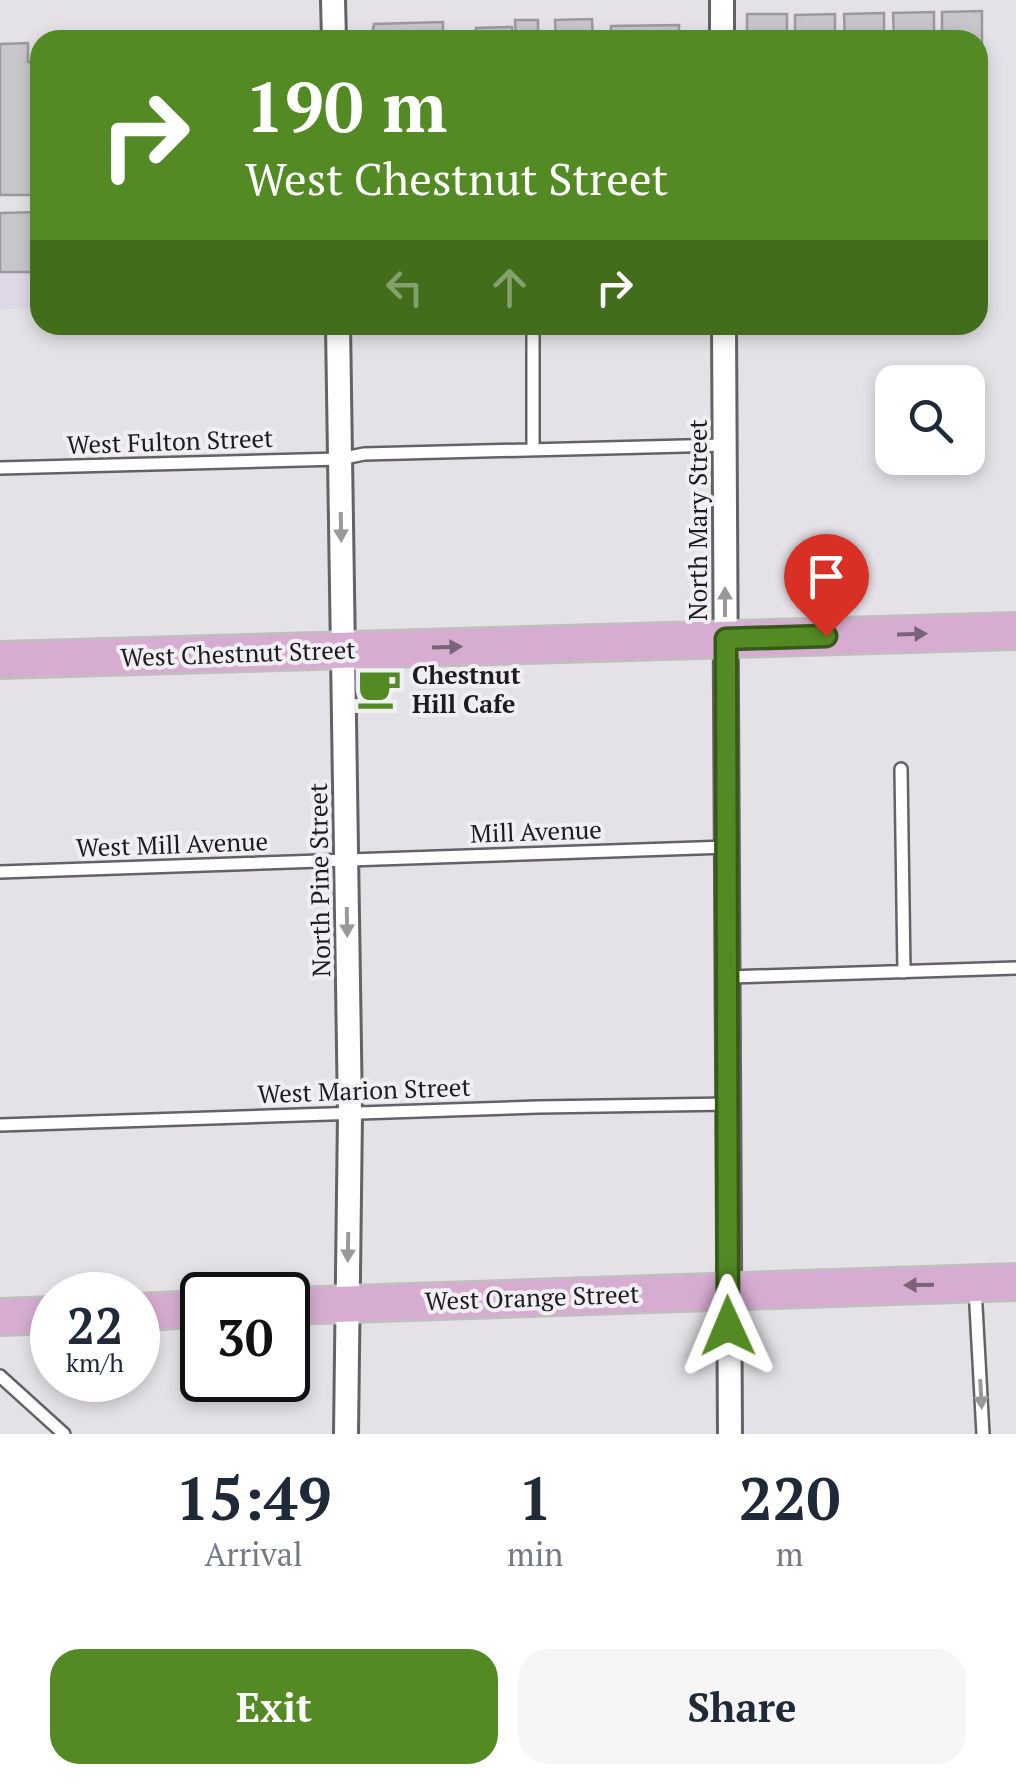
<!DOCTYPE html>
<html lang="en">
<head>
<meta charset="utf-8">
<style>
	body { margin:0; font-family:"PT Serif",serif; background:#f6f6f7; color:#1f2937; height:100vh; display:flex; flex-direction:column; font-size:38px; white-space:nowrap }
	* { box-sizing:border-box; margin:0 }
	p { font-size:32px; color:#747a83 }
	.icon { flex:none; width:55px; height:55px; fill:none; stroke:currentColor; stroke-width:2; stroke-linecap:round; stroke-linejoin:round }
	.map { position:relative; height:1434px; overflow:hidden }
	.details { display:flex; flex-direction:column; background:#fff; flex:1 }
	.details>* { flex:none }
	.top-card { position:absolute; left:30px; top:30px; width:958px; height:305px; border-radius:30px; box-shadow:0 5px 15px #0003; background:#538a24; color:#fff; overflow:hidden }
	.buttons { position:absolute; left:875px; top:365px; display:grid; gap:20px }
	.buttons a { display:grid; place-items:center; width:110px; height:110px; border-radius:20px; background:#fff; box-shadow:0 5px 15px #0003; font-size:50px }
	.speed { position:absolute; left:30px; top:1272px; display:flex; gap:20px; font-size:50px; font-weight:700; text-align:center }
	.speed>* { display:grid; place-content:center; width:130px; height:130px; border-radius:50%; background:#fff; box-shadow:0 5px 15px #0003; line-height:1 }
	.speed small { font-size:25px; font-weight:400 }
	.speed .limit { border:5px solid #111; border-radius:15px; background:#fff; color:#111 }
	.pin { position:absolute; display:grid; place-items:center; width:85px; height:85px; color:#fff; margin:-102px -42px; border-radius:50% 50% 50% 0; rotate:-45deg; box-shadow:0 0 10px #0007 }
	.pin .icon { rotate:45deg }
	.me { position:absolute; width:110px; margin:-55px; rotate:359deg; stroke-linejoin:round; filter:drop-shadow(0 0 8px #0008) }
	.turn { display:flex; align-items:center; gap:35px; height:210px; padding:0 50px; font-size:45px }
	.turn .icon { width:130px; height:130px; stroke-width:2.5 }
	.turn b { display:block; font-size:70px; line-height:85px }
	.lanes { display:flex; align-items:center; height:95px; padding:0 50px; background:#0003; justify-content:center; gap:50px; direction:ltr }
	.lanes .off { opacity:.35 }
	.eta { display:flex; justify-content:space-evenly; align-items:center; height:170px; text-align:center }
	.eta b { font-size:60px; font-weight:700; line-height:70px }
	.primary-button { display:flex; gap:20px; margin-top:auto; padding:20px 50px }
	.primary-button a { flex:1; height:115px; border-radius:30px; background:#538a24; color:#fff; font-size:40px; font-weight:700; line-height:115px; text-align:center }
	.primary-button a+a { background:#f6f6f7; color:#1f2937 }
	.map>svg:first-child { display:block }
</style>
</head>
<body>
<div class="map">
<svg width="1016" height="1434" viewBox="0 0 1016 1434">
	<rect width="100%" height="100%" fill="#e4e2e7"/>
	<path fill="#ded9e6" d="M40 212V308L0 309V213Z"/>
	<path fill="#c7c6cb" stroke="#9b999e" stroke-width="2.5" d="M982 11V66H979L978 80V40H942V12Z
		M934 12V40H894L893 13Z
		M884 13V40H845L844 14Z
		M747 14H787V40H747Z
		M835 14V40H795V15Z
		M592 19 593 40H556L555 20Z
		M515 20H538V40H516Z
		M443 22V40H371L374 24Z
		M679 25V40H611V26Z
		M512 27 513 40H476V28Z
		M261 34H300V40H230V36Z
		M28 43V62H35L36 79H39V93H36V114H40V195H0V44Z
		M40 212V272H0V213Z"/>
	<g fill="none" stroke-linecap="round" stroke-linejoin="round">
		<g stroke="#646267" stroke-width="16">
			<path id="service" d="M533 325V448
				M0 468 340 459 364 454 724 445
				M901 769 904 972
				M0 872 727 847
				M728 977 1016 968
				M0 1125 538 1107 730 1104
				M975 1288 983 1434
				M0 1376 64 1434"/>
		</g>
		<g stroke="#646267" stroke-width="28">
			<path id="minor" d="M333 0 334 40
				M722 0V40
				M338 325 350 1114 346 1434
				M724 325 730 1434"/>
		</g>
		<g stroke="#c0bfc0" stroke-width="40">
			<path id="primary" d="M0 660 1016 631
				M288 1306 1016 1282
				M138 1312 202 1309
				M0 1317 52 1315"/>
		</g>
		<use href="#service" stroke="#fff" stroke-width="11"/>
		<use href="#minor" stroke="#fff" stroke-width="22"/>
		<use href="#primary" stroke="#d7acd1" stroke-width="35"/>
	</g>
	<defs><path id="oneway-solid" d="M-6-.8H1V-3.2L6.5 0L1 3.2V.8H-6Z" transform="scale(2.5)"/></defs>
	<g fill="#99999a">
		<use href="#oneway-solid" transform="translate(341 527) rotate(89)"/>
		<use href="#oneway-solid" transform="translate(725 602) rotate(-90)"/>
		<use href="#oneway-solid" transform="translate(347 922) rotate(89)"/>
		<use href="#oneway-solid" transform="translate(348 1247) rotate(91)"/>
		<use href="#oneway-solid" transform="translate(981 1394) rotate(87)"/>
	</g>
	<g fill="#7a6478">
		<use href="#oneway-solid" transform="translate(912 634) rotate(-2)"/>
		<use href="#oneway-solid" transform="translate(447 647) rotate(-2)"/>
		<use href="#oneway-solid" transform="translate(919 1285) rotate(179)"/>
	</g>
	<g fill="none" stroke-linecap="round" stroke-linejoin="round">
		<g stroke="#365a17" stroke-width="25">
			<path id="route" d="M728 1326 726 639 826 636"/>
		</g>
		<use href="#route" stroke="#538a24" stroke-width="18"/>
	</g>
	<defs>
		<g id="cafe-bare" transform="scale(3.45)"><path d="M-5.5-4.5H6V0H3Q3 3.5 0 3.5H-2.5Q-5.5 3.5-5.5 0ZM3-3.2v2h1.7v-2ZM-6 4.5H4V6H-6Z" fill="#538a24" stroke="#f1eff4" stroke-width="2.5" paint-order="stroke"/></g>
	</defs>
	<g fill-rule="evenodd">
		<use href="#cafe-bare" x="379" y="688"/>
	</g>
	<g text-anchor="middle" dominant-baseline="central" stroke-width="8" stroke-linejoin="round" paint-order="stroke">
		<g font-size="25" fill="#1d1c1e" stroke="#f1eff4">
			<text transform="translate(170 441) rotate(-2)">West Fulton Street</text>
			<text transform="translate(697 520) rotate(-90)">North Mary Street</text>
			<text transform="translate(238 653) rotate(-2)">West Chestnut Street</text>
			<text transform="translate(536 831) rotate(-2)">Mill Avenue</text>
			<text transform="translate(172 844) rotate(-2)">West Mill Avenue</text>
			<text transform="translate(319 880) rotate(-91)">North Pine Street</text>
			<text transform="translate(364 1090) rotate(-2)">West Marion Street</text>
			<text transform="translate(532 1297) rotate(-2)">West Orange Street</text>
		</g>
		<g font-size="25" font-weight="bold" fill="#1d1c1e" stroke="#f1eff4" text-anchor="start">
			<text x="412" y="674">Chestnut<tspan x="412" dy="29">Hill Cafe</tspan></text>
		</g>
	</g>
</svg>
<div class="buttons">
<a><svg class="icon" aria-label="search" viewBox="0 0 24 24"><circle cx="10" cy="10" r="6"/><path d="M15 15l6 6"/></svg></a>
</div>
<div class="speed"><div>22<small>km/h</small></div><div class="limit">30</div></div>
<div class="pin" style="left:826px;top:636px;background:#d93025"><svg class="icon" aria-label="arrive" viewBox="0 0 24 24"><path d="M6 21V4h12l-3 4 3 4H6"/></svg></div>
<svg class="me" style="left:728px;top:1326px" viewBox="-20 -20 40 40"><path d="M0-17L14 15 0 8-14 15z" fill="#538a24" stroke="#fff" stroke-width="4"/></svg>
<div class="top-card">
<div class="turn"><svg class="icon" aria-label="right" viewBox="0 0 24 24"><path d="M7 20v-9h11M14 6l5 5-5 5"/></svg><div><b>190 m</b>West Chestnut Street</div></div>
<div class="lanes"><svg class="icon off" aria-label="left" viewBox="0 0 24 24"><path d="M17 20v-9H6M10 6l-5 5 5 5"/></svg><svg class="icon off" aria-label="ahead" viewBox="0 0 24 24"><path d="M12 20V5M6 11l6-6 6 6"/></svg><svg class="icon" aria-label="right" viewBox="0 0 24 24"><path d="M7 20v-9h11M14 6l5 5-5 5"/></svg></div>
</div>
</div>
<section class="details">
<div class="eta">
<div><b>15:49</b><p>Arrival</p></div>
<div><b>1</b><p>min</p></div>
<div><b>220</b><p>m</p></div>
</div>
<div class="primary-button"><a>Exit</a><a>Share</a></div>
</section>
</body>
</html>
